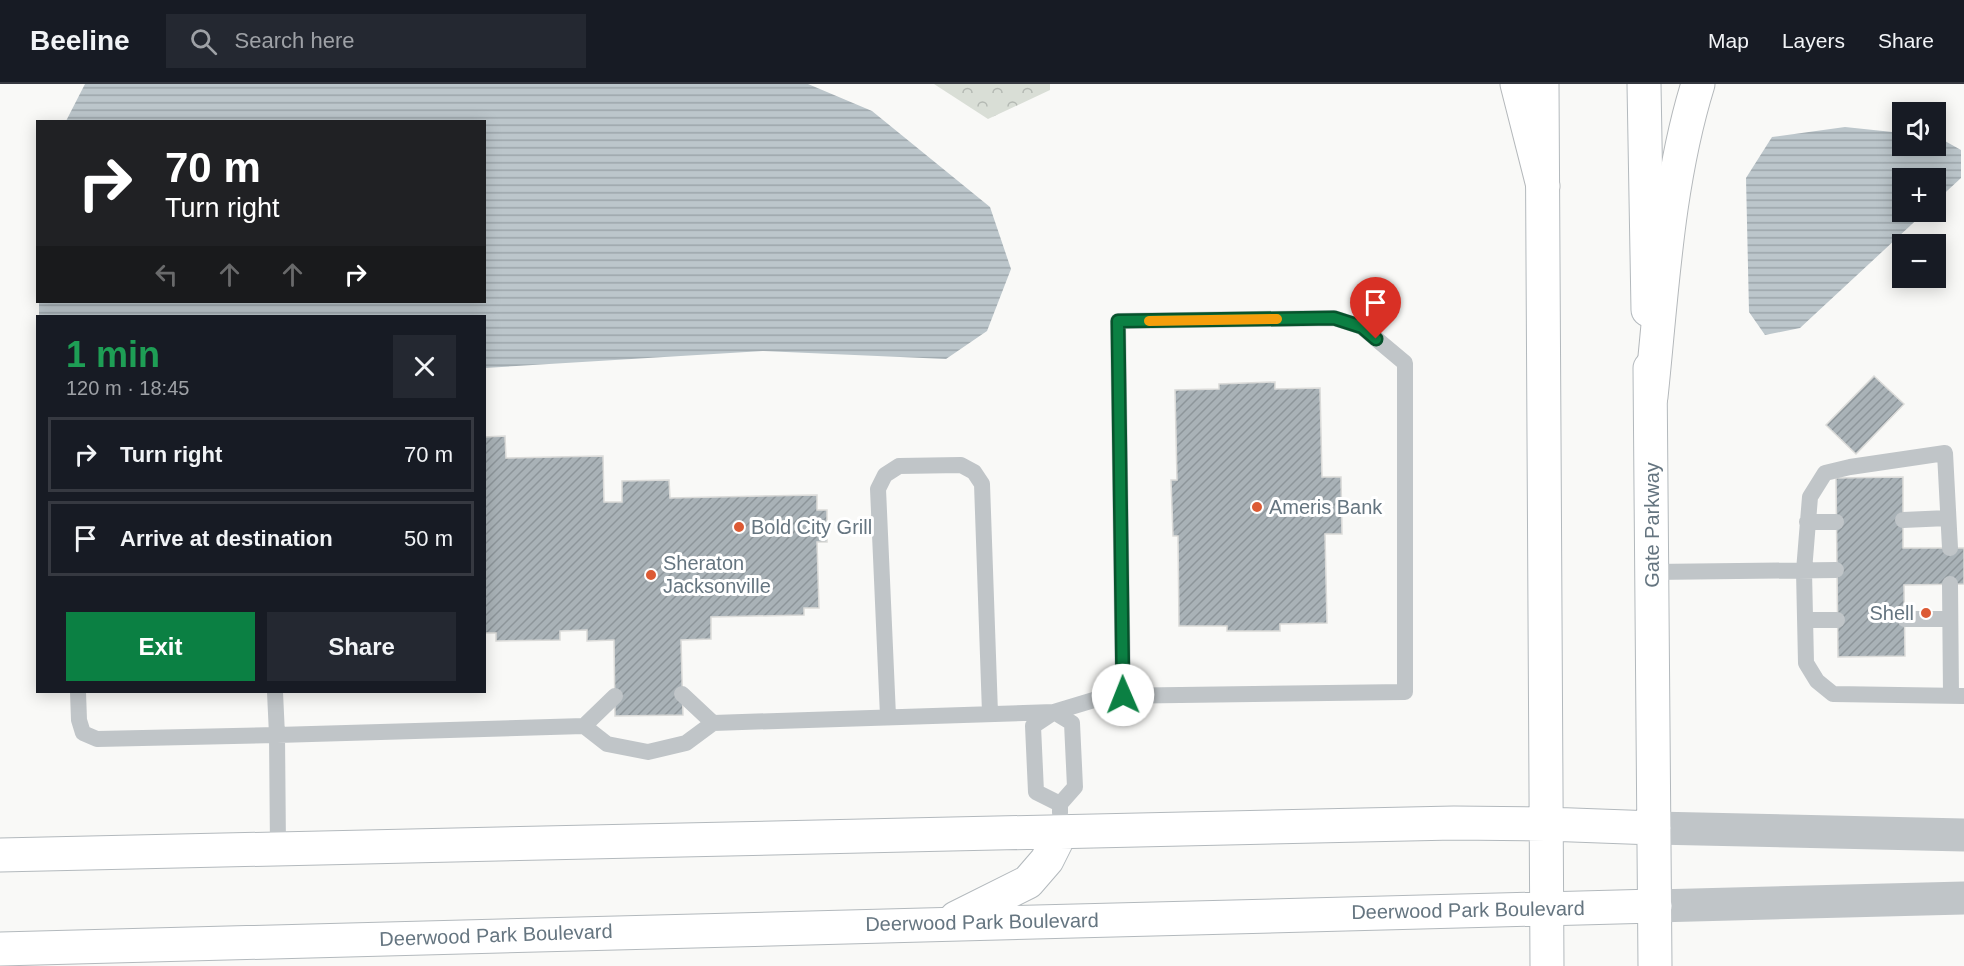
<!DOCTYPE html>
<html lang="en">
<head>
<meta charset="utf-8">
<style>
	body { margin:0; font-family:Arial,sans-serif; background:#242831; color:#f1f3f6; height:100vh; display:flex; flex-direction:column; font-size:22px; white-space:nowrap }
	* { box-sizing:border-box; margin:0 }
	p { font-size:20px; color:#9ea1a6 }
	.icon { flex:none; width:33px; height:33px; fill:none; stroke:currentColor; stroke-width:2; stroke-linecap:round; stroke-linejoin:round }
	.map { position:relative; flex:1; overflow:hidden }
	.panel { position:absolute; left:36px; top:231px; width:450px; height:378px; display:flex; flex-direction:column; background:#171b24; border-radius:0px; box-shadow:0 3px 15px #0003 }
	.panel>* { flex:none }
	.guide { position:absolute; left:36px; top:36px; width:450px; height:183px; border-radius:0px; box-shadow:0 3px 15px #0003; background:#202124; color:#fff; overflow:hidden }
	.buttons { position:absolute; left:1892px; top:18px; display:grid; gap:12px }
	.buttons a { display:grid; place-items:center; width:54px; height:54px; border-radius:0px; background:#171b24; box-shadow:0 3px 15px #0003; font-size:30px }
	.pin { position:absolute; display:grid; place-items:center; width:51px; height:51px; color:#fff; margin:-62px -26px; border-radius:50% 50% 50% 0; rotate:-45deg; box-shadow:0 0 6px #0007 }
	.pin .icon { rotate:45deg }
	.me { position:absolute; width:66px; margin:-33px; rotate:359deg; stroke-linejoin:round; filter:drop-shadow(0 0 4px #0008) }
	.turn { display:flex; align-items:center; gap:21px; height:126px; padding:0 30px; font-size:27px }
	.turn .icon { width:78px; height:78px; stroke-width:2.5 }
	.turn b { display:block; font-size:42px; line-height:51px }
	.lanes { display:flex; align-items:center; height:57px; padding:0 30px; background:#0003; justify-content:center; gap:30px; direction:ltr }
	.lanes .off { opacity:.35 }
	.round { display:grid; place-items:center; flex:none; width:63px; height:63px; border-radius:0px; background:#242831 }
	.head { display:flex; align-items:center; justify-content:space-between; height:102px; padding:0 30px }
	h1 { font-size:36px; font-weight:700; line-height:45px; color:#1e9e55 }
	.cta { display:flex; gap:12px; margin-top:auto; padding:12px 30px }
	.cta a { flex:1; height:69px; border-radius:0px; background:#0b8043; color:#fff; font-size:24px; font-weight:700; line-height:69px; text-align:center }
	.cta a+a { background:#242831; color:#f1f3f6 }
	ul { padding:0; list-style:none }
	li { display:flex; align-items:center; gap:18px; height:75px; margin:0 12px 9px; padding:0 18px; border:3px solid #363941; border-radius:0px }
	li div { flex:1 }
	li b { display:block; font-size:22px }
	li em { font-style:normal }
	header { display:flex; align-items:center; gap:36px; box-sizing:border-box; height:84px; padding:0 30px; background:#171b24; border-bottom:2px solid #363941 }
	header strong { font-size:28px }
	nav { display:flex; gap:33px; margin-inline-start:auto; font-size:21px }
	.search { width:420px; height:54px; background:#242831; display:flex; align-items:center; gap:15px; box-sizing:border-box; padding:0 21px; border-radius:0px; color:#9ea1a6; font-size:22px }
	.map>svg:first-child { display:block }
</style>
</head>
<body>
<header>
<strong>Beeline</strong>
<div class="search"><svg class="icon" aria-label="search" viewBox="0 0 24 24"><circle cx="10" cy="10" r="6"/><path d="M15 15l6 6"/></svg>Search here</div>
<nav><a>Map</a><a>Layers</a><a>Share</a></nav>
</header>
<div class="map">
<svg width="1964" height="882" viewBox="0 0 1964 882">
	<defs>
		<pattern id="forest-crowns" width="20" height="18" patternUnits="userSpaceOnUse" patternTransform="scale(1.5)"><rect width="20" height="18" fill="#d9ded6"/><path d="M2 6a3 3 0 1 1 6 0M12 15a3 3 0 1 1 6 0" fill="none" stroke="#b4b9b3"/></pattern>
		<pattern id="water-rules" width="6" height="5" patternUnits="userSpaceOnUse" patternTransform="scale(1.5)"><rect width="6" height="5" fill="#bcc6cb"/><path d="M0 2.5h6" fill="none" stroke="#9ca5aa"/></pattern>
		<pattern id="building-hatch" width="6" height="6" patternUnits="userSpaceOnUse" patternTransform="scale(1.5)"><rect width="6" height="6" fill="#a9b2b7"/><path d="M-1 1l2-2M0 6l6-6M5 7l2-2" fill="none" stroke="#8d959a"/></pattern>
	</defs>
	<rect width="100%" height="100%" fill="#f9f9f7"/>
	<path fill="url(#forest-crowns)" d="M934 0H1050V6L988 35Z"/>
	<path fill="url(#water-rules)" d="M85 0H808L872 27 990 123 1011 185 987 247 946 275 763 267 485 284 484 232H39V218H484V38L66 37Z
		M1845 43 1902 49V62H1935L1936 52 1961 66V94L1935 118V94H1902V128H1925L1800 244 1765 251 1749 228 1746 94 1772 53Z"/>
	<path fill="url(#building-hatch)" stroke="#dbdbd9" stroke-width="1.5" d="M1874 292 1904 320 1856 370 1826 341Z
		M1275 298V305L1320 304 1322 393H1341L1342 450H1325L1327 539 1280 540V547H1227V542H1179L1178 452H1173L1171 396H1177L1175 306 1219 305V300Z
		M505 352 506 374 603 372 604 418H622V397L669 396 670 414 817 411V426H827V458H817L819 524H804V531L711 533V555L681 556 683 631 615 632 614 556 587 557V546L560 547V556L496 557V549H484V353Z
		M1903 393V464H1964V500L1904 501 1905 572 1838 573 1836 394Z"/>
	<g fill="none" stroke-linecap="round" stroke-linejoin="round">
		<g stroke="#b3b9bd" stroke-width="35">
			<path id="secondary" d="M1542 0 1547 882
				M1644 0 1648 226
				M1650 284 1655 882
				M0 771 1454 739 1546 740 1654 744
				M956 834 1028 798 1047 776 1061 748
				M0 865 1655 822"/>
		</g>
		<g stroke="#b4b8bb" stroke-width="35">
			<path id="highway" d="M1517 0 1543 102
				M1651 313C1662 209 1667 100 1698 0"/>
		</g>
		<path stroke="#c0c5c8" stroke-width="16" d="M1903 436 1948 434
			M1807 438H1836
			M1950 464 1945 369 1850 383 1825 389 1810 413 1804 487 1806 579 1817 597 1833 610 1964 612
			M1652 488 1836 486
			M1950 500 1951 611
			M1905 535H1950
			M1805 536H1837
			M78 608 79 636 83 649 97 655 277 651 275 608
			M682 610 713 639
			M888 632 878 405 885 391 899 382 961 381 974 388 982 400 990 629
			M584 642 615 612
			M1060 720 1036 708 1033 642 1054 628 1107 612 1405 608V279L1362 243 1334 234 1118 237 1123 611
			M278 764 277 651 584 642 607 660 648 668 686 659 713 639 1054 628 1072 639 1075 703 1060 720V729"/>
		<path stroke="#c0c5c8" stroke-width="33" d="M1654 744 1964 751
			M1655 822 1964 814"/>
		<use href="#secondary" stroke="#fff" stroke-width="33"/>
		<use href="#highway" stroke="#fff" stroke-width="33"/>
	</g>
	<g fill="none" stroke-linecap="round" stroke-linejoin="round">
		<g stroke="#07532c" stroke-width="15">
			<path id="route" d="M1123 611 1118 237 1334 234 1362 243 1376 255"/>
		</g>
		<use href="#route" stroke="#0b8043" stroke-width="10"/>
		<path stroke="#f59e0b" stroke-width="10" d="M1149 237 1277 235"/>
	</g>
	<g fill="#dc5a34" stroke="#fff" stroke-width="2">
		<circle cx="1257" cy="423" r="6"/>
		<circle cx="739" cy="443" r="6"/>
		<circle cx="651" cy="491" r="6"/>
		<circle cx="1926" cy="529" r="6"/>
	</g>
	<g text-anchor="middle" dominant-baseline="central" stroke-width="6" stroke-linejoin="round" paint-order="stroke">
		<g font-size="20" fill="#657580" stroke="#fff" text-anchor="start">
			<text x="1269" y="423">Ameris Bank</text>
			<text x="751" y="443">Bold City Grill</text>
			<text x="663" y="479">Sheraton<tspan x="663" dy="23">Jacksonville</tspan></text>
			<text x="1914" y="529" text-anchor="end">Shell</text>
		</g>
		<g font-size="20" fill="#657580" stroke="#fff">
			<text transform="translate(1652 441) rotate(-90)">Gate Parkway</text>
			<text transform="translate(1468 826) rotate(-1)">Deerwood Park Boulevard</text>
			<text transform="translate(982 838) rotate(-1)">Deerwood Park Boulevard</text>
			<text transform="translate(496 851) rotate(-2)">Deerwood Park Boulevard</text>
		</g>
	</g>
</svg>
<div class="buttons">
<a><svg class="icon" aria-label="sound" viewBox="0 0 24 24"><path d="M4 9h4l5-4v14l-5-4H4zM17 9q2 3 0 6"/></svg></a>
<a>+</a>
<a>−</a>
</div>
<div class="pin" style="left:1376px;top:255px;background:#d93025"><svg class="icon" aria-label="arrive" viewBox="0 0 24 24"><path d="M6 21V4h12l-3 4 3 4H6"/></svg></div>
<svg class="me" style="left:1123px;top:611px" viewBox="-20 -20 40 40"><circle r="19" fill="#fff"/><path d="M0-13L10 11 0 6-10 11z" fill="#0b8043"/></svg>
<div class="guide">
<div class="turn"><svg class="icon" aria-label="right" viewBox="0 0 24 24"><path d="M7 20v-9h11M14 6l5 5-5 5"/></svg><div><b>70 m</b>Turn right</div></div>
<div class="lanes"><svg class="icon off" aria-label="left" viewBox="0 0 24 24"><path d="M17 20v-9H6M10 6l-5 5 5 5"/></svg><svg class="icon off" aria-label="ahead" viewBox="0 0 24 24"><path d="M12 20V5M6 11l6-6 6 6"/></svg><svg class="icon off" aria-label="ahead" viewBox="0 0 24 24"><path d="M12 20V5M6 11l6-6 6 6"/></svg><svg class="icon" aria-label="right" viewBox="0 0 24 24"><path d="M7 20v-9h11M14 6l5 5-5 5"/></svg></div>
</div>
<section class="panel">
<div class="head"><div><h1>1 min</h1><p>120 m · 18:45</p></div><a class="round"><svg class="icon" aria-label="close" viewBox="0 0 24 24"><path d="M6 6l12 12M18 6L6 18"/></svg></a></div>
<ul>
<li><svg class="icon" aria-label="right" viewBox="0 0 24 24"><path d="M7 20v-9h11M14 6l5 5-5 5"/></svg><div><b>Turn right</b></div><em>70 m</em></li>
<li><svg class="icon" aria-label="arrive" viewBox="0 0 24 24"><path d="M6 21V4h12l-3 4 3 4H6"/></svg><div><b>Arrive at destination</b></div><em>50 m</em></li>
</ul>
<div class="cta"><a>Exit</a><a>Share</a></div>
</section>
</div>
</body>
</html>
